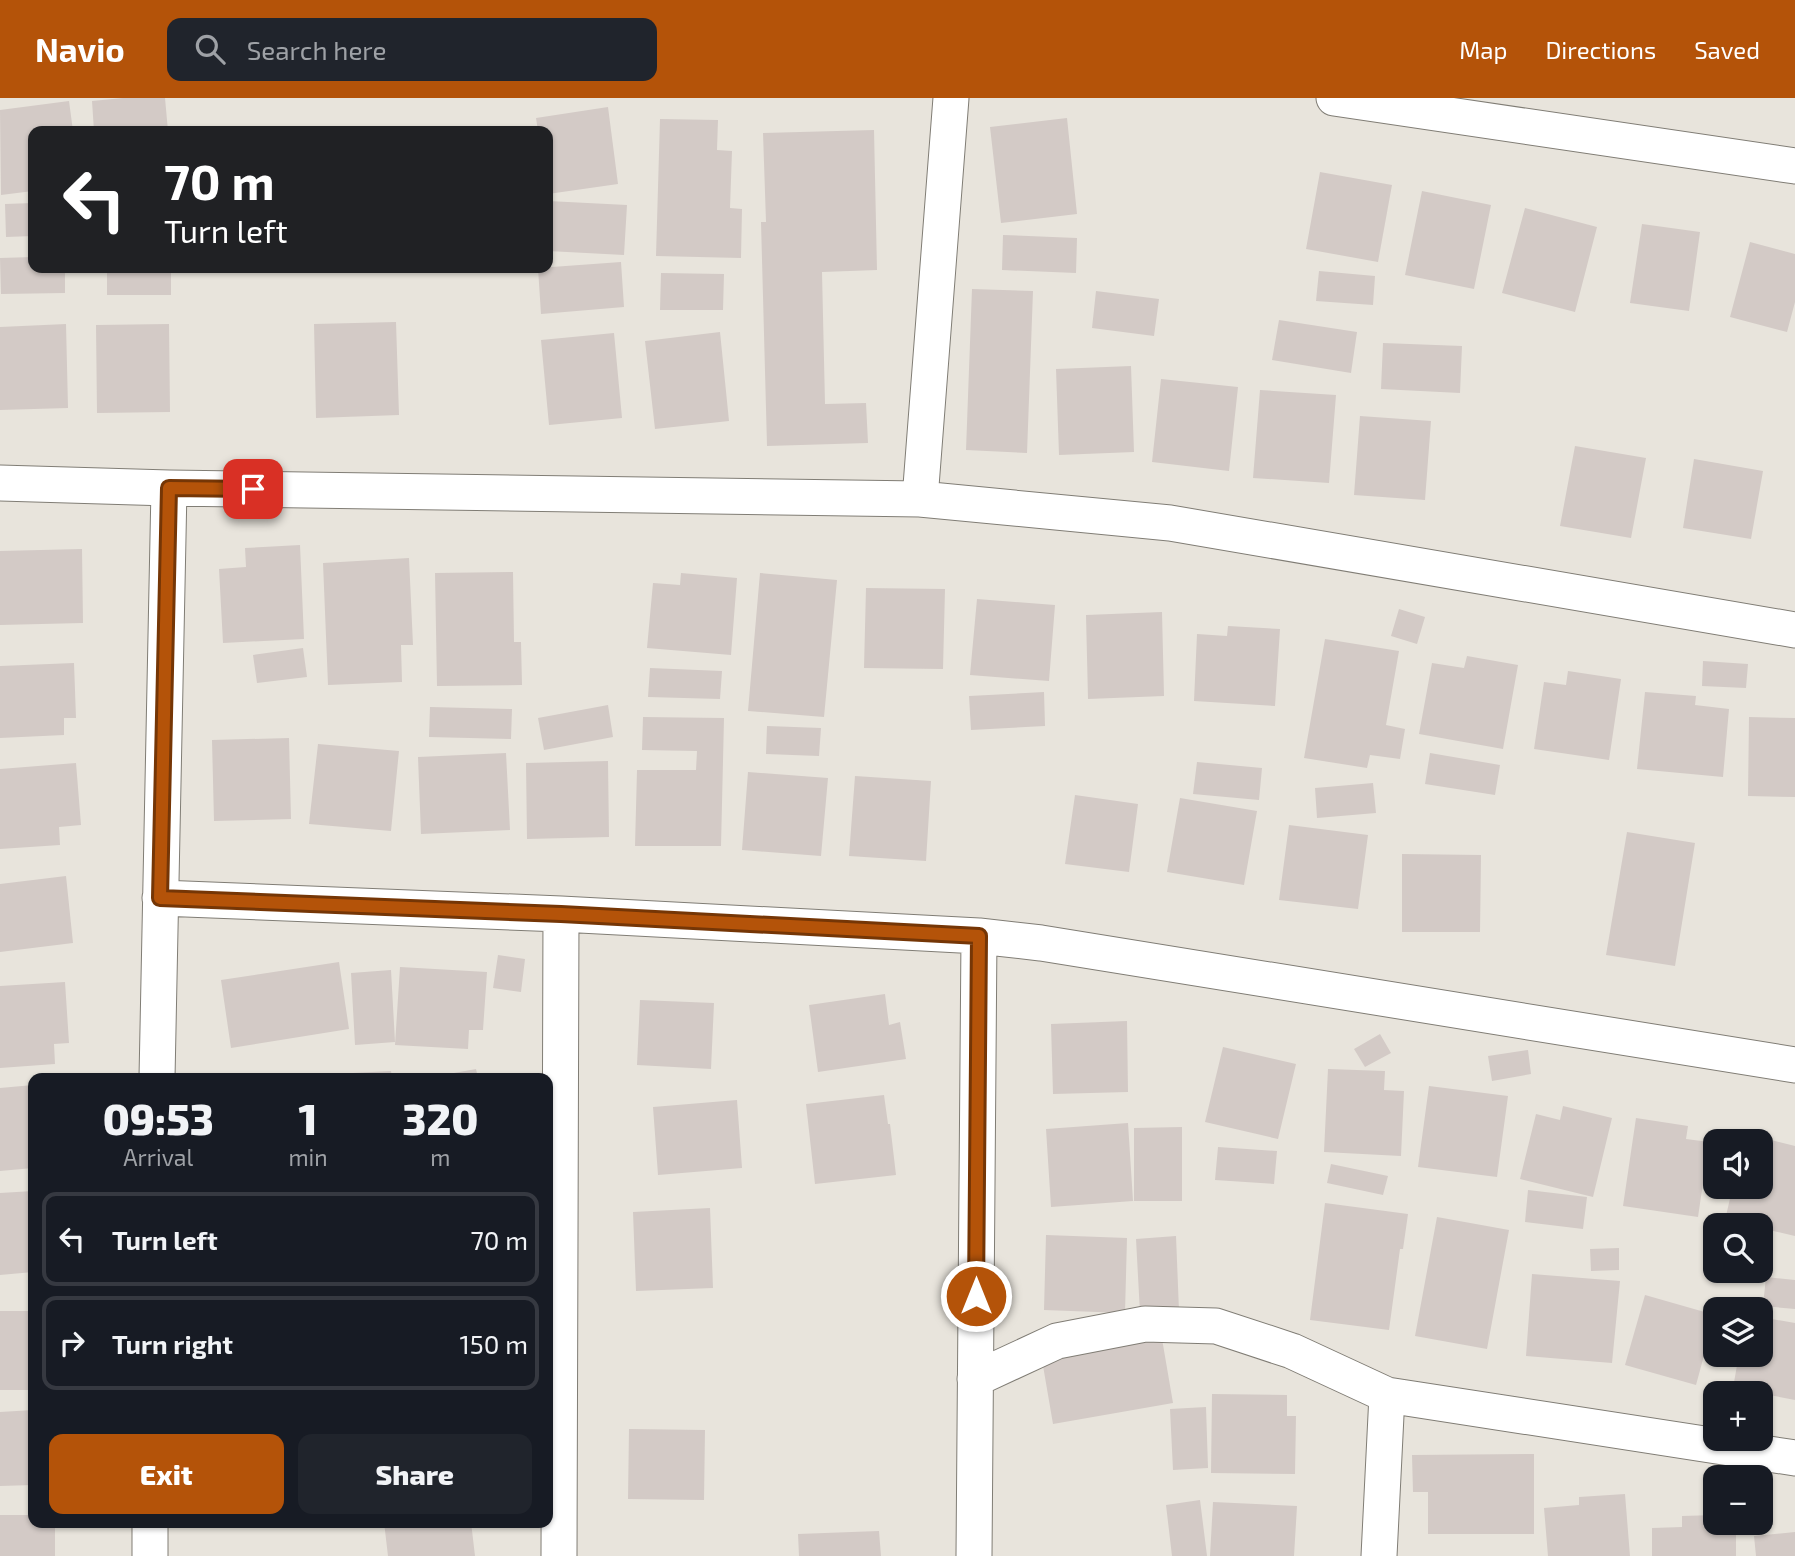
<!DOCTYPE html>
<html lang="en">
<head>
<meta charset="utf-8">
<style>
	body { margin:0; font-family:"Exo 2",sans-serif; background:#20242c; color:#f1f3f6; height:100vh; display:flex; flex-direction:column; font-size:26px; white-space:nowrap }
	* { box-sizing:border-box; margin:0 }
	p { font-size:23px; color:#9ea1a6 }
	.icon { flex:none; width:38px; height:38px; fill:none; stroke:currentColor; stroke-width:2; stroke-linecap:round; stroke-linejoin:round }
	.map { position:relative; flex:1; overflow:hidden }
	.drawer { position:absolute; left:28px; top:975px; width:525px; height:455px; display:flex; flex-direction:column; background:#171b24; border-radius:14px; box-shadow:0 2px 5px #0004 }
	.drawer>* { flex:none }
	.hud { position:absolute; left:28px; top:28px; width:525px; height:147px; border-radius:14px; box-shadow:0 2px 5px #0004; background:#202124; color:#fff; overflow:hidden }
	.fabs { position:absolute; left:1703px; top:1031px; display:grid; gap:14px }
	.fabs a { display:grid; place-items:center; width:70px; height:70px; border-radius:14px; background:#171b24; box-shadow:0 2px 5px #0004; font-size:35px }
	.pin { position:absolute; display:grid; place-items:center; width:60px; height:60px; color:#fff; margin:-30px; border-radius:14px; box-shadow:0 4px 10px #0006 }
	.me { position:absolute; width:77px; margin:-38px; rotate:0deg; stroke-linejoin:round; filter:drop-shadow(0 0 5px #0008) }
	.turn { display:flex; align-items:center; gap:24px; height:147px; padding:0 21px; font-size:32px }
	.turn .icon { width:91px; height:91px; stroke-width:2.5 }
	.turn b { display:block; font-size:49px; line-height:60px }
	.eta { display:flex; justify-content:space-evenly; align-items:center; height:119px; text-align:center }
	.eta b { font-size:42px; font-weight:800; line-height:49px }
	.primary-button { display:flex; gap:14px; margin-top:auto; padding:14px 21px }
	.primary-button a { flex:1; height:80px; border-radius:14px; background:#b45309; color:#fff; font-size:28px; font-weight:800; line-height:80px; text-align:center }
	.primary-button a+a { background:#20242c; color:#f1f3f6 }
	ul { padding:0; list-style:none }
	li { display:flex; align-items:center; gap:21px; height:94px; margin:0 14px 10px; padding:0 7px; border:4px solid #363941; border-radius:14px }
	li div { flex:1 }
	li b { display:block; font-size:26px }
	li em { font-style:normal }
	header { display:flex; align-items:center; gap:42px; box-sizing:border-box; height:98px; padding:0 35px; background:#b45309; color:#fff }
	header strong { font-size:33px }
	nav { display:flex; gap:38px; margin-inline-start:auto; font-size:24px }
	.search { width:490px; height:63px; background:#20242c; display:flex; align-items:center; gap:18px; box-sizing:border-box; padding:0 24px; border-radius:14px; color:#9ea1a6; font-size:26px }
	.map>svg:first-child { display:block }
</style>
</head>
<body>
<header>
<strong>Navio</strong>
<div class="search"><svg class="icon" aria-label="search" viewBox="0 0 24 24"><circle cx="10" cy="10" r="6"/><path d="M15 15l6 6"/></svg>Search here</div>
<nav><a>Map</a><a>Directions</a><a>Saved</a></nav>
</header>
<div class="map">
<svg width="1795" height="1458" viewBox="0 0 1795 1458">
	<rect width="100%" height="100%" fill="#e8e4dc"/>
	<path fill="#d3cac6" d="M123 0H165L168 33H94L92 3Z
		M69 3 73 33H33V93L1 97 0 12Z
		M608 9 618 86 548 96V33H538L536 20Z
		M1067 20 1077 116 1001 125 990 29Z
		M660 21 718 22 717 52 732 53 730 110 742 111 741 160 656 158Z
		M874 32 877 172 822 174 825 306 866 305 868 345 767 348 761 124H766L763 35Z
		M1320 74 1392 87 1378 164 1306 151Z
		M1422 93 1491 107 1474 191 1405 177Z
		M548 103 627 107 624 157 548 153Z
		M33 105V138L6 139 5 106Z
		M1525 110 1597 129 1575 214 1502 195Z
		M1642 126 1700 134 1689 213 1630 205Z
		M1003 137 1077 140 1076 175 1002 172Z
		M1750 144 1795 156V204L1787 234 1730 219Z
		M33 159V170H65V195L1 196 0 160Z
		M621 164 624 209 541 216 538 170Z
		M107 170H171V197H107Z
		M1319 173 1375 178 1373 207 1316 203Z
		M661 175 724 176 723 212H660Z
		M972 191 1033 193 1027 355 966 352Z
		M1096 193 1159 201 1154 238 1092 230Z
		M1279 222 1357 234 1351 275 1272 262Z
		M396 224 399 317 316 320 314 226Z
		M66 226 68 310 0 312V229Z
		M169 226 170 314 97 315 96 227Z
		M720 234 729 323 655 331 645 243Z
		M614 235 622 320 549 327 541 242Z
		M1383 245 1462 248 1460 295 1381 291Z
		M1131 268 1134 354 1059 357 1056 271Z
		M1161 281 1238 289 1229 373 1152 364Z
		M1260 292 1336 297 1329 385 1253 380Z
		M1360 318 1431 323 1425 402 1354 397Z
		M1575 348 1646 360 1631 440 1560 428Z
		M1694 361 1763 373 1751 441 1683 430Z
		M300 447 304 541 223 545 219 471 246 469 245 450Z
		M82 451 83 525 0 527V453Z
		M409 460 413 547H401L402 584 328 587 323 465Z
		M513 474 514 544H521L522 587 437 588 435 475Z
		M681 475 737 480 731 557 647 550 653 485 680 487Z
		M760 475 837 482 824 619 748 613Z
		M866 490 945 491 943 571 864 570Z
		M977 501 1055 507 1049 583 970 577Z
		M1399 511 1425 519 1417 546 1391 538Z
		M1162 514 1164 598 1088 601 1086 517Z
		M1228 528 1280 531 1275 608 1194 603 1197 536 1227 538Z
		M1325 541 1399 553 1386 627 1405 631 1400 661 1370 657 1367 670 1304 660Z
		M303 550 307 579 257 585 253 557Z
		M1467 558 1518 567 1503 651 1419 636 1432 565 1464 570Z
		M1703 563 1748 566 1746 590 1702 588Z
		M74 565 76 620H64V637L0 640V568Z
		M650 570 722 573 720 601 648 599Z
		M1568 573 1621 581 1609 662 1534 651 1544 584 1566 587Z
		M1044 594 1045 628 971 632 969 598Z
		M1645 594 1696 598 1695 607 1729 611 1723 679 1637 671Z
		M608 607 613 639 544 652 538 620Z
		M430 609 512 611 511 641 429 639Z
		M643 619 724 620 721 748H635L637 672H696L697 653 642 652Z
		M1749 619 1795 620V699L1748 698Z
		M767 628 821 630 819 658 766 656Z
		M289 640 291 721 214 723 212 642Z
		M318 646 399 653 391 733 309 726Z
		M506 655 510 732 421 736 418 659Z
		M1430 655 1500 667 1495 697 1425 686Z
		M608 663 609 739 527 741 526 665Z
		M1197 664 1262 670 1259 702 1193 696Z
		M76 665 81 727 59 729 60 747 0 751V671Z
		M748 674 828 680 821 758 742 752Z
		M855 678 931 683 926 763 849 758Z
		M1373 685 1376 715 1317 720 1315 690Z
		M1075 697 1138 706 1129 774 1065 766Z
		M1180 700 1257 713 1244 787 1167 774Z
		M1289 727 1368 737 1358 811 1279 802Z
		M1627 734 1695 745 1675 868 1606 857Z
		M1402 756 1481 757 1480 834H1402Z
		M66 778 73 845 0 854V786Z
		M498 857 525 861 521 894 493 890Z
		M339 864 349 931 231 950 221 882Z
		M400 869 487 874 483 932H469L468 951 395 947Z
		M391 872 395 944 355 947 351 875Z
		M65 884 69 945 54 946 55 966 0 970V888Z
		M885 896 889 927 900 924 906 961 818 974 809 907Z
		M640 902 714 905 711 971 637 967Z
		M1127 923 1128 994 1053 996 1051 926Z
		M1380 936 1391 955 1365 969 1354 951Z
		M1223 949 1296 966 1278 1041 1205 1024Z
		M1528 952 1531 976 1492 983 1488 958Z
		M476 971 478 980H432V979Z
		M1328 971 1385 973 1384 992 1404 993 1401 1058 1324 1054Z
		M391 973 392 980H353V975Z
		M298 977V980H278V978Z
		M33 987V1070L0 1073V990Z
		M1429 988 1508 998 1497 1079 1418 1069Z
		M884 997 888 1026H890L896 1077 815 1086 806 1006Z
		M737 1002 742 1070 658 1077 653 1009Z
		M1563 1008 1612 1020 1593 1099 1520 1081 1536 1016 1560 1022Z
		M1636 1020 1688 1028 1686 1041 1709 1044 1698 1119 1623 1108Z
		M1128 1025 1133 1103 1051 1109 1046 1031Z
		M1182 1029V1103H1134V1030Z
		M1767 1041 1795 1048V1138L1760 1130V1127H1748L1725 1122 1733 1088H1760V1057H1764Z
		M1218 1049 1277 1053 1274 1086 1215 1082Z
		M1331 1066 1388 1078 1383 1097 1327 1085Z
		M1528 1092 1587 1099 1583 1131 1525 1124Z
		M33 1093V1174L0 1177V1095Z
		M1325 1105 1408 1116 1403 1151H1400L1389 1232 1310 1222Z
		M710 1110 713 1190 636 1193 633 1114Z
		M1437 1119 1509 1132 1487 1251 1415 1238Z
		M1046 1137 1127 1140 1125 1215 1044 1212Z
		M1176 1138 1179 1213 1140 1215 1136 1141Z
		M1619 1150V1172L1591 1173 1590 1151Z
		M1532 1176 1620 1183 1612 1265 1526 1258Z
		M1766 1179 1795 1182V1211L1763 1208Z
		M1645 1197 1715 1217 1696 1287 1625 1267Z
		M0 1213H33V1292H0Z
		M1760 1219 1795 1225V1302L1733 1290 1739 1256H1760Z
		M1161 1235 1173 1305 1053 1326 1041 1256Z
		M1212 1296 1287 1297V1318H1296L1295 1376 1211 1375Z
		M1206 1309 1208 1370 1173 1372 1170 1311Z
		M33 1312V1387L0 1388V1314Z
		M629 1331 705 1332 704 1402 628 1401Z
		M1534 1356V1436H1428V1394H1413L1412 1357Z
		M1625 1396 1630 1458H1548L1544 1410 1579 1407V1399Z
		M1200 1402 1207 1458H1172L1166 1407Z
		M1213 1404 1297 1408 1294 1458H1210Z
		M0 1417H33V1424H55V1458H0Z
		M1715 1417V1424H1736V1458H1652V1430L1682 1429V1418Z
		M384 1424H471L475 1458H388Z
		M879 1433 881 1458H799L798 1436Z
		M1795 1434V1458H1756L1754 1438Z"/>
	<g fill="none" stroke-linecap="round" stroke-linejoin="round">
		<g stroke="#807d75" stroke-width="37">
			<path id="minor" d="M1334 0 1795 68
				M0 385 169 390 920 401 1170 425 1795 532
				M920 401 951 0
				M160 800 561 816 979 838 1041 845 1795 967
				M157 980 169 390
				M975 1281 1057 1243 1145 1226 1216 1228 1292 1253 1387 1297
				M150 1458V1424
				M559 1458 561 816
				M974 1458 979 838
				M1379 1458 1387 1297 1795 1360"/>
		</g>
		<use href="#minor" stroke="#fff" stroke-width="35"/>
	</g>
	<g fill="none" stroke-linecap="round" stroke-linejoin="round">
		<g stroke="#753606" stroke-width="18">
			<path id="route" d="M253 391 169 390 160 800 561 816 979 838 976 1198"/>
		</g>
		<use href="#route" stroke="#b45309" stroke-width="12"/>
	</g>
</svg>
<div class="fabs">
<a><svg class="icon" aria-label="sound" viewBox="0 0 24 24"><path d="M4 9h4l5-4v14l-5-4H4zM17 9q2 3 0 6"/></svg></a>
<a><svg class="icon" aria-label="search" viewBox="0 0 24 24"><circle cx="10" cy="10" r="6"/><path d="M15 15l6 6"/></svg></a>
<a><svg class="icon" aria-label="layers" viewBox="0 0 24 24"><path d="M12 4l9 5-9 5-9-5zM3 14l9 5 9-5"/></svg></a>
<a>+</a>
<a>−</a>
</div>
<div class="pin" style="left:253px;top:391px;background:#d93025"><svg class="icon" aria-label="arrive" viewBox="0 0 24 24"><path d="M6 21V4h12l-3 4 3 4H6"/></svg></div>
<svg class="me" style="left:976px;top:1198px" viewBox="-20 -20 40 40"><circle r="17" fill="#b45309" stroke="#fff" stroke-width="3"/><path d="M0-11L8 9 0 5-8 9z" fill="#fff"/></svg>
<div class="hud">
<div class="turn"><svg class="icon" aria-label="left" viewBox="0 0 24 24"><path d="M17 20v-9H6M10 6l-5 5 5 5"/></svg><div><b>70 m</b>Turn left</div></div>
</div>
<section class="drawer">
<div class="eta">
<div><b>09:53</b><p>Arrival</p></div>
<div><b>1</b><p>min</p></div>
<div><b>320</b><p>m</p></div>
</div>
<ul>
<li><svg class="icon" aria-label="left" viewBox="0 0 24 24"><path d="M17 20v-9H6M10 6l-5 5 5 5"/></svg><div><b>Turn left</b></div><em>70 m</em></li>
<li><svg class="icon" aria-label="right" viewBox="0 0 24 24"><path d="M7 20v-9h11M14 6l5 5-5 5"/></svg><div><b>Turn right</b></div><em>150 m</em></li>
</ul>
<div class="primary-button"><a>Exit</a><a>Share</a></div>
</section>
</div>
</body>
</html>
